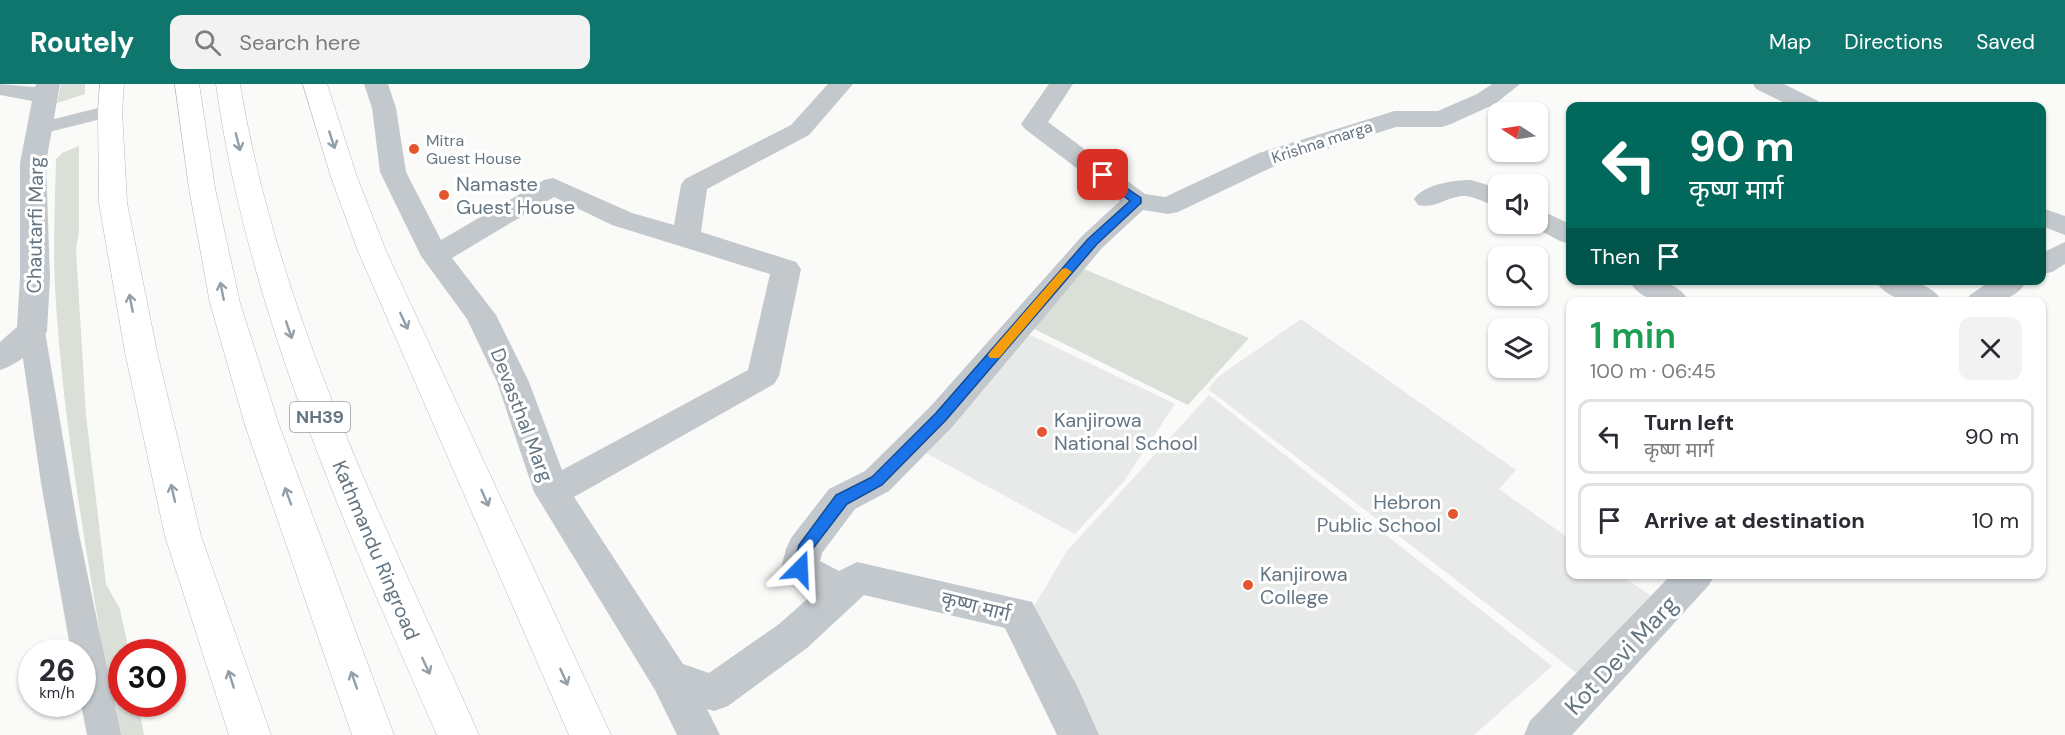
<!DOCTYPE html>
<html lang="en">
<head>
<meta charset="utf-8">
<style>
	body { margin:0; font-family:"DM Sans","Noto Sans Devanagari",sans-serif; background:#f2f2f3; color:#2b2b33; height:100vh; display:flex; flex-direction:column; font-size:22px; white-space:nowrap }
	* { box-sizing:border-box; margin:0 }
	p { font-size:20px; color:#7c7c81 }
	.icon { flex:none; width:33px; height:33px; fill:none; stroke:currentColor; stroke-width:2; stroke-linecap:round; stroke-linejoin:round }
	.map { position:relative; flex:1; overflow:hidden }
	.panel { position:absolute; left:1566px; top:213px; width:480px; height:282px; display:flex; flex-direction:column; background:#fff; border-radius:12px; box-shadow:0 2px 4px #0004 }
	.panel>* { flex:none }
	.top-card { position:absolute; left:1566px; top:18px; width:480px; height:183px; border-radius:12px; box-shadow:0 2px 4px #0004; background:#00695c; color:#fff; overflow:hidden }
	.needle { width:39px; rotate:282deg }
	.controls { position:absolute; left:1488px; top:18px; display:grid; gap:12px }
	.controls a { display:grid; place-items:center; width:60px; height:60px; border-radius:12px; background:#fff; box-shadow:0 2px 4px #0004; font-size:30px }
	.speed { position:absolute; left:18px; top:555px; display:flex; gap:12px; font-size:30px; font-weight:700; text-align:center }
	.speed>* { display:grid; place-content:center; width:78px; height:78px; border-radius:50%; background:#fff; box-shadow:0 2px 4px #0004; line-height:1 }
	.speed small { font-size:15px; font-weight:400 }
	.speed .limit { border:9px solid #d22; background:#fff; color:#111 }
	.pin { position:absolute; display:grid; place-items:center; width:51px; height:51px; color:#fff; margin:-26px; border-radius:12px; box-shadow:0 3px 9px #0006 }
	.me { position:absolute; width:66px; margin:-33px; rotate:21deg; stroke-linejoin:round; filter:drop-shadow(0 0 4px #0008) }
	.turn { display:flex; align-items:center; gap:21px; height:126px; padding:0 24px; font-size:27px }
	.turn .icon { width:78px; height:78px; stroke-width:2.5 }
	.turn b { display:block; font-size:42px; line-height:51px }
	.then { display:flex; align-items:center; height:57px; padding:0 24px; background:#0003; gap:12px; font-size:22px }
	.round { display:grid; place-items:center; flex:none; width:63px; height:63px; border-radius:12px; background:#f2f2f3 }
	.overview { display:flex; align-items:center; justify-content:space-between; height:102px; padding:0 24px }
	h1 { font-size:36px; font-weight:600; line-height:45px; color:#1e9e55 }
	ul { padding:0; list-style:none }
	li { display:flex; align-items:center; gap:18px; height:75px; margin:0 12px 9px; padding:0 12px; border:3px solid #e1e1e2; border-radius:12px }
	li div { flex:1 }
	li b { display:block; font-size:22px }
	li em { font-style:normal }
	header { display:flex; align-items:center; gap:36px; box-sizing:border-box; height:84px; padding:0 30px; background:#0f766e; color:#fff }
	header strong { font-size:28px }
	nav { display:flex; gap:33px; margin-inline-start:auto; font-size:21px }
	.search { width:420px; height:54px; background:#f2f2f3; display:flex; align-items:center; gap:15px; box-sizing:border-box; padding:0 21px; border-radius:12px; color:#7c7c81; font-size:22px }
	.map>svg:first-child { display:block }
</style>
</head>
<body>
<header>
<strong>Routely</strong>
<div class="search"><svg class="icon" aria-label="search" viewBox="0 0 24 24"><circle cx="10" cy="10" r="6"/><path d="M15 15l6 6"/></svg>Search here</div>
<nav><a>Map</a><a>Directions</a><a>Saved</a></nav>
</header>
<div class="map">
<svg width="2065" height="651" viewBox="0 0 2065 651">
	<rect width="100%" height="100%" fill="#fafaf8"/>
	<path fill="#e8e9e9" d="M1301 235 1516 386 1499 405 1570 455V490L1621 491 1651 512 1578 590 1208 305 1219 292Z
		M1024 248 1175 320 1124 397 1075 450 913 362Z
		M1209 311 1552 582 1474 651H1085L1027 534 1067 467Z"/>
	<path fill="#dadfd7" d="M61 0H85V10L57 19Z
		M79 62V146L76 166 86 331 106 500 120 525 129 568H122V620H138L144 651H117C93 502 63 352 55 202 53 159 55 117 56 75L62 69Z
		M1072 180 1249 254 1188 321 1022 239Z"/>
	<g fill="none" stroke-linecap="round" stroke-linejoin="round">
		<g stroke="#b5babe" stroke-width="1">
			<path id="primary" d="M100 0H124L122 27 127 119 157 268 201 452 271 651H229L165 452 125 268 99 119 98 27Z
				M303 0H327L357 93 386 167 611 651H569L358 167 331 93Z"/>
		</g>
		<g stroke="#b4b9bd" stroke-width="1">
			<path id="trunk" d="M175 0H199L215 104 240 219 279 341 394 651H352L245 341 210 219 189 104Z
				M216 0H240C278 231 385 440 479 651H437C346 445 247 225 216 0Z"/>
		</g>
		<path fill="#c3c8cc" fill-rule="evenodd" d="M110 21 117 23 120 27 117 31 41 50 34 48 31 44 34 40Z
			M32 238 41 241 45 247 79 450 121 651H87L81 620H82V568H71L41 399 19 247 23 241Z"/>
		<path fill="#c3c8cc" fill-rule="evenodd" d="M0 0 35 3 36 0H60L46 79 50 194 47 247C38 263 18 281 0 286V258L17 243 20 194V79L32 17 0 11Z
			M364 0H388L396 24 406 88 441 156 544 96 553 94 632 129 674 141 681 101 685 95 791 41 828 0H853L809 51 707 105 701 148 796 178 801 185 779 292 774 300 574 413 683 580 709 589 779 540 813 510 787 496 781 485 786 465 791 454 829 405 865 387 929 324 1082 152 1120 117 1025 45 1021 40 1049 0H1073L1048 38 1145 110 1165 113 1259 69 1385 30 1394 27H1438L1477 10 1492 0H1520L1495 20 1451 40 1442 43H1396L1277 81 1178 128 1168 130 1143 126 1102 164 953 342 889 407 855 425 822 469 820 477 839 487 857 478 1032 518 1078 604 1099 651H1057L1005 544 864 511 807 564 728 622 714 627 707 625 720 651H677L655 606 534 408 497 298 467 235 421 172 380 88 372 24ZM554 113 612 141 770 190 748 286 562 386 529 298 496 231 452 174Z
			M1753 0H1784L1818 17 1821 22H1791L1756 5Z
			M1471 96 1498 104V122C1486 120 1474 111 1461 112 1445 114 1435 125 1418 121L1414 115C1424 100 1454 96 1471 96Z
			M2042 124 2065 132V151L2042 142Z
			M1538 125 1570 140V160L1560 157 1528 140H1538Z
			M2065 158V180L2052 188 2042 190V169Z
			M1628 196C1652 196 1675 194 1690 218 1665 218 1643 220 1628 196Z
			M1875 196C1899 196 1928 194 1943 218 1918 218 1889 220 1875 196Z
			M1992 196H2028C2013 220 1991 218 1966 218L1970 211Z
			M1672 490H1715L1709 501 1572 651H1524L1530 637Z"/>
		<use href="#primary" fill="#fff" fill-rule="evenodd"/>
		<use href="#trunk" fill="#fff" fill-rule="evenodd"/>
	</g>
	<defs><path id="oneway-shaft" d="M-6 0H5M1.5-3L5.5 0L1.5 3" fill="none" stroke-width="1.6" stroke-linecap="round" stroke-linejoin="round" transform="scale(1.5)"/></defs>
	<g stroke="#939fa8">
		<use href="#oneway-shaft" transform="translate(332 56) rotate(72)"/>
		<use href="#oneway-shaft" transform="translate(238 58) rotate(76)"/>
		<use href="#oneway-shaft" transform="translate(222 207) rotate(-101)"/>
		<use href="#oneway-shaft" transform="translate(131 219) rotate(-101)"/>
		<use href="#oneway-shaft" transform="translate(404 237) rotate(65)"/>
		<use href="#oneway-shaft" transform="translate(289 246) rotate(71)"/>
		<use href="#oneway-shaft" transform="translate(173 409) rotate(-103)"/>
		<use href="#oneway-shaft" transform="translate(288 412) rotate(-110)"/>
		<use href="#oneway-shaft" transform="translate(485 414) rotate(66)"/>
		<use href="#oneway-shaft" transform="translate(426 582) rotate(65)"/>
		<use href="#oneway-shaft" transform="translate(564 593) rotate(66)"/>
		<use href="#oneway-shaft" transform="translate(231 595) rotate(-108)"/>
		<use href="#oneway-shaft" transform="translate(354 596) rotate(-109)"/>
	</g>
	<path fill="#1a73e8" stroke="#114b97" stroke-width="1.5" d="M1103 88 1141 114V119L1097 160 946 336 882 401 847 420 811 467 805 489 800 491 794 489 792 485 799 461 836 411 872 393 936 329 1088 155 1130 117 1099 93 1097 91Z"/>
	<path fill="#f59e0b" d="M1066 184 1072 188 1070 190 999 274H990L988 271 990 268 1062 185Z"/>
	<g fill="#e4572e" stroke="#fff" stroke-width="2">
		<circle cx="414" cy="65" r="6"/>
		<circle cx="444" cy="111" r="6"/>
		<circle cx="1042" cy="348" r="6"/>
		<circle cx="1453" cy="430" r="6"/>
		<circle cx="1248" cy="501" r="6"/>
	</g>
	<g text-anchor="middle" dominant-baseline="central" stroke-width="6" stroke-linejoin="round" paint-order="stroke">
		<g font-size="16" fill="#657683" stroke="#fff" text-anchor="start">
			<text x="426" y="56">Mitra<tspan x="426" dy="18">Guest House</tspan></text>
		</g>
		<g font-size="16" fill="#657683" stroke="#fff">
			<text transform="translate(1322 58) rotate(-18)">Krishna marga</text>
		</g>
		<rect fill="#fff" stroke="#939fa8" stroke-width="1.5" x="290" y="318" width="60" height="30" rx="4.5"/>
		<g font-size="18" font-weight="bold" fill="#657683">
			<text x="320" y="333">NH39</text>
		</g>
		<g font-size="20" fill="#657683" stroke="#fff" text-anchor="start">
			<text x="456" y="100">Namaste<tspan x="456" dy="23">Guest House</tspan></text>
			<text x="1054" y="336">Kanjirowa<tspan x="1054" dy="23">National School</tspan></text>
			<text x="1441" y="418" text-anchor="end">Hebron<tspan x="1441" dy="23">Public School</tspan></text>
			<text x="1260" y="490">Kanjirowa<tspan x="1260" dy="23">College</tspan></text>
		</g>
		<g font-size="20" fill="#657683" stroke="#fff">
			<text transform="translate(35 141) rotate(-89)">Chautarfi Marg</text>
			<text transform="translate(522 331) rotate(69)">Devasthal Marg</text>
			<text transform="translate(376 466) rotate(67)">Kathmandu Ringroad</text>
			<text transform="translate(976 522) rotate(14)">कृष्ण मार्ग</text>
		</g>
		<g font-size="24" fill="#657683" stroke="#fff">
			<text transform="translate(1621 571) rotate(-47)">Kot Devi Marg</text>
		</g>
	</g>
</svg>
<div class="controls">
<a><svg class="needle" viewBox="-14 -14 28 28"><path d="M0-13l5 13h-10z" fill="#e53935"/><path d="M0 13l5-13h-10z" fill="#7c7c81"/></svg></a>
<a><svg class="icon" aria-label="sound" viewBox="0 0 24 24"><path d="M4 9h4l5-4v14l-5-4H4zM17 9q2 3 0 6"/></svg></a>
<a><svg class="icon" aria-label="search" viewBox="0 0 24 24"><circle cx="10" cy="10" r="6"/><path d="M15 15l6 6"/></svg></a>
<a><svg class="icon" aria-label="layers" viewBox="0 0 24 24"><path d="M12 4l9 5-9 5-9-5zM3 14l9 5 9-5"/></svg></a>
</div>
<div class="speed"><div>26<small>km/h</small></div><div class="limit">30</div></div>
<div class="pin" style="left:1103px;top:91px;background:#d93025"><svg class="icon" aria-label="arrive" viewBox="0 0 24 24"><path d="M6 21V4h12l-3 4 3 4H6"/></svg></div>
<svg class="me" style="left:800px;top:485px" viewBox="-20 -20 40 40"><path d="M0-17L14 15 0 8-14 15z" fill="#1a73e8" stroke="#fff" stroke-width="4"/></svg>
<div class="top-card">
<div class="turn"><svg class="icon" aria-label="left" viewBox="0 0 24 24"><path d="M17 20v-9H6M10 6l-5 5 5 5"/></svg><div><b>90 m</b>कृष्ण मार्ग</div></div>
<div class="then">Then<svg class="icon" aria-label="arrive" viewBox="0 0 24 24"><path d="M6 21V4h12l-3 4 3 4H6"/></svg></div>
</div>
<section class="panel">
<div class="overview"><div><h1>1 min</h1><p>100 m · 06:45</p></div><a class="round"><svg class="icon" aria-label="close" viewBox="0 0 24 24"><path d="M6 6l12 12M18 6L6 18"/></svg></a></div>
<ul>
<li><svg class="icon" aria-label="left" viewBox="0 0 24 24"><path d="M17 20v-9H6M10 6l-5 5 5 5"/></svg><div><b>Turn left</b><p>कृष्ण मार्ग</p></div><em>90 m</em></li>
<li><svg class="icon" aria-label="arrive" viewBox="0 0 24 24"><path d="M6 21V4h12l-3 4 3 4H6"/></svg><div><b>Arrive at destination</b></div><em>10 m</em></li>
</ul>
</section>
</div>
</body>
</html>
